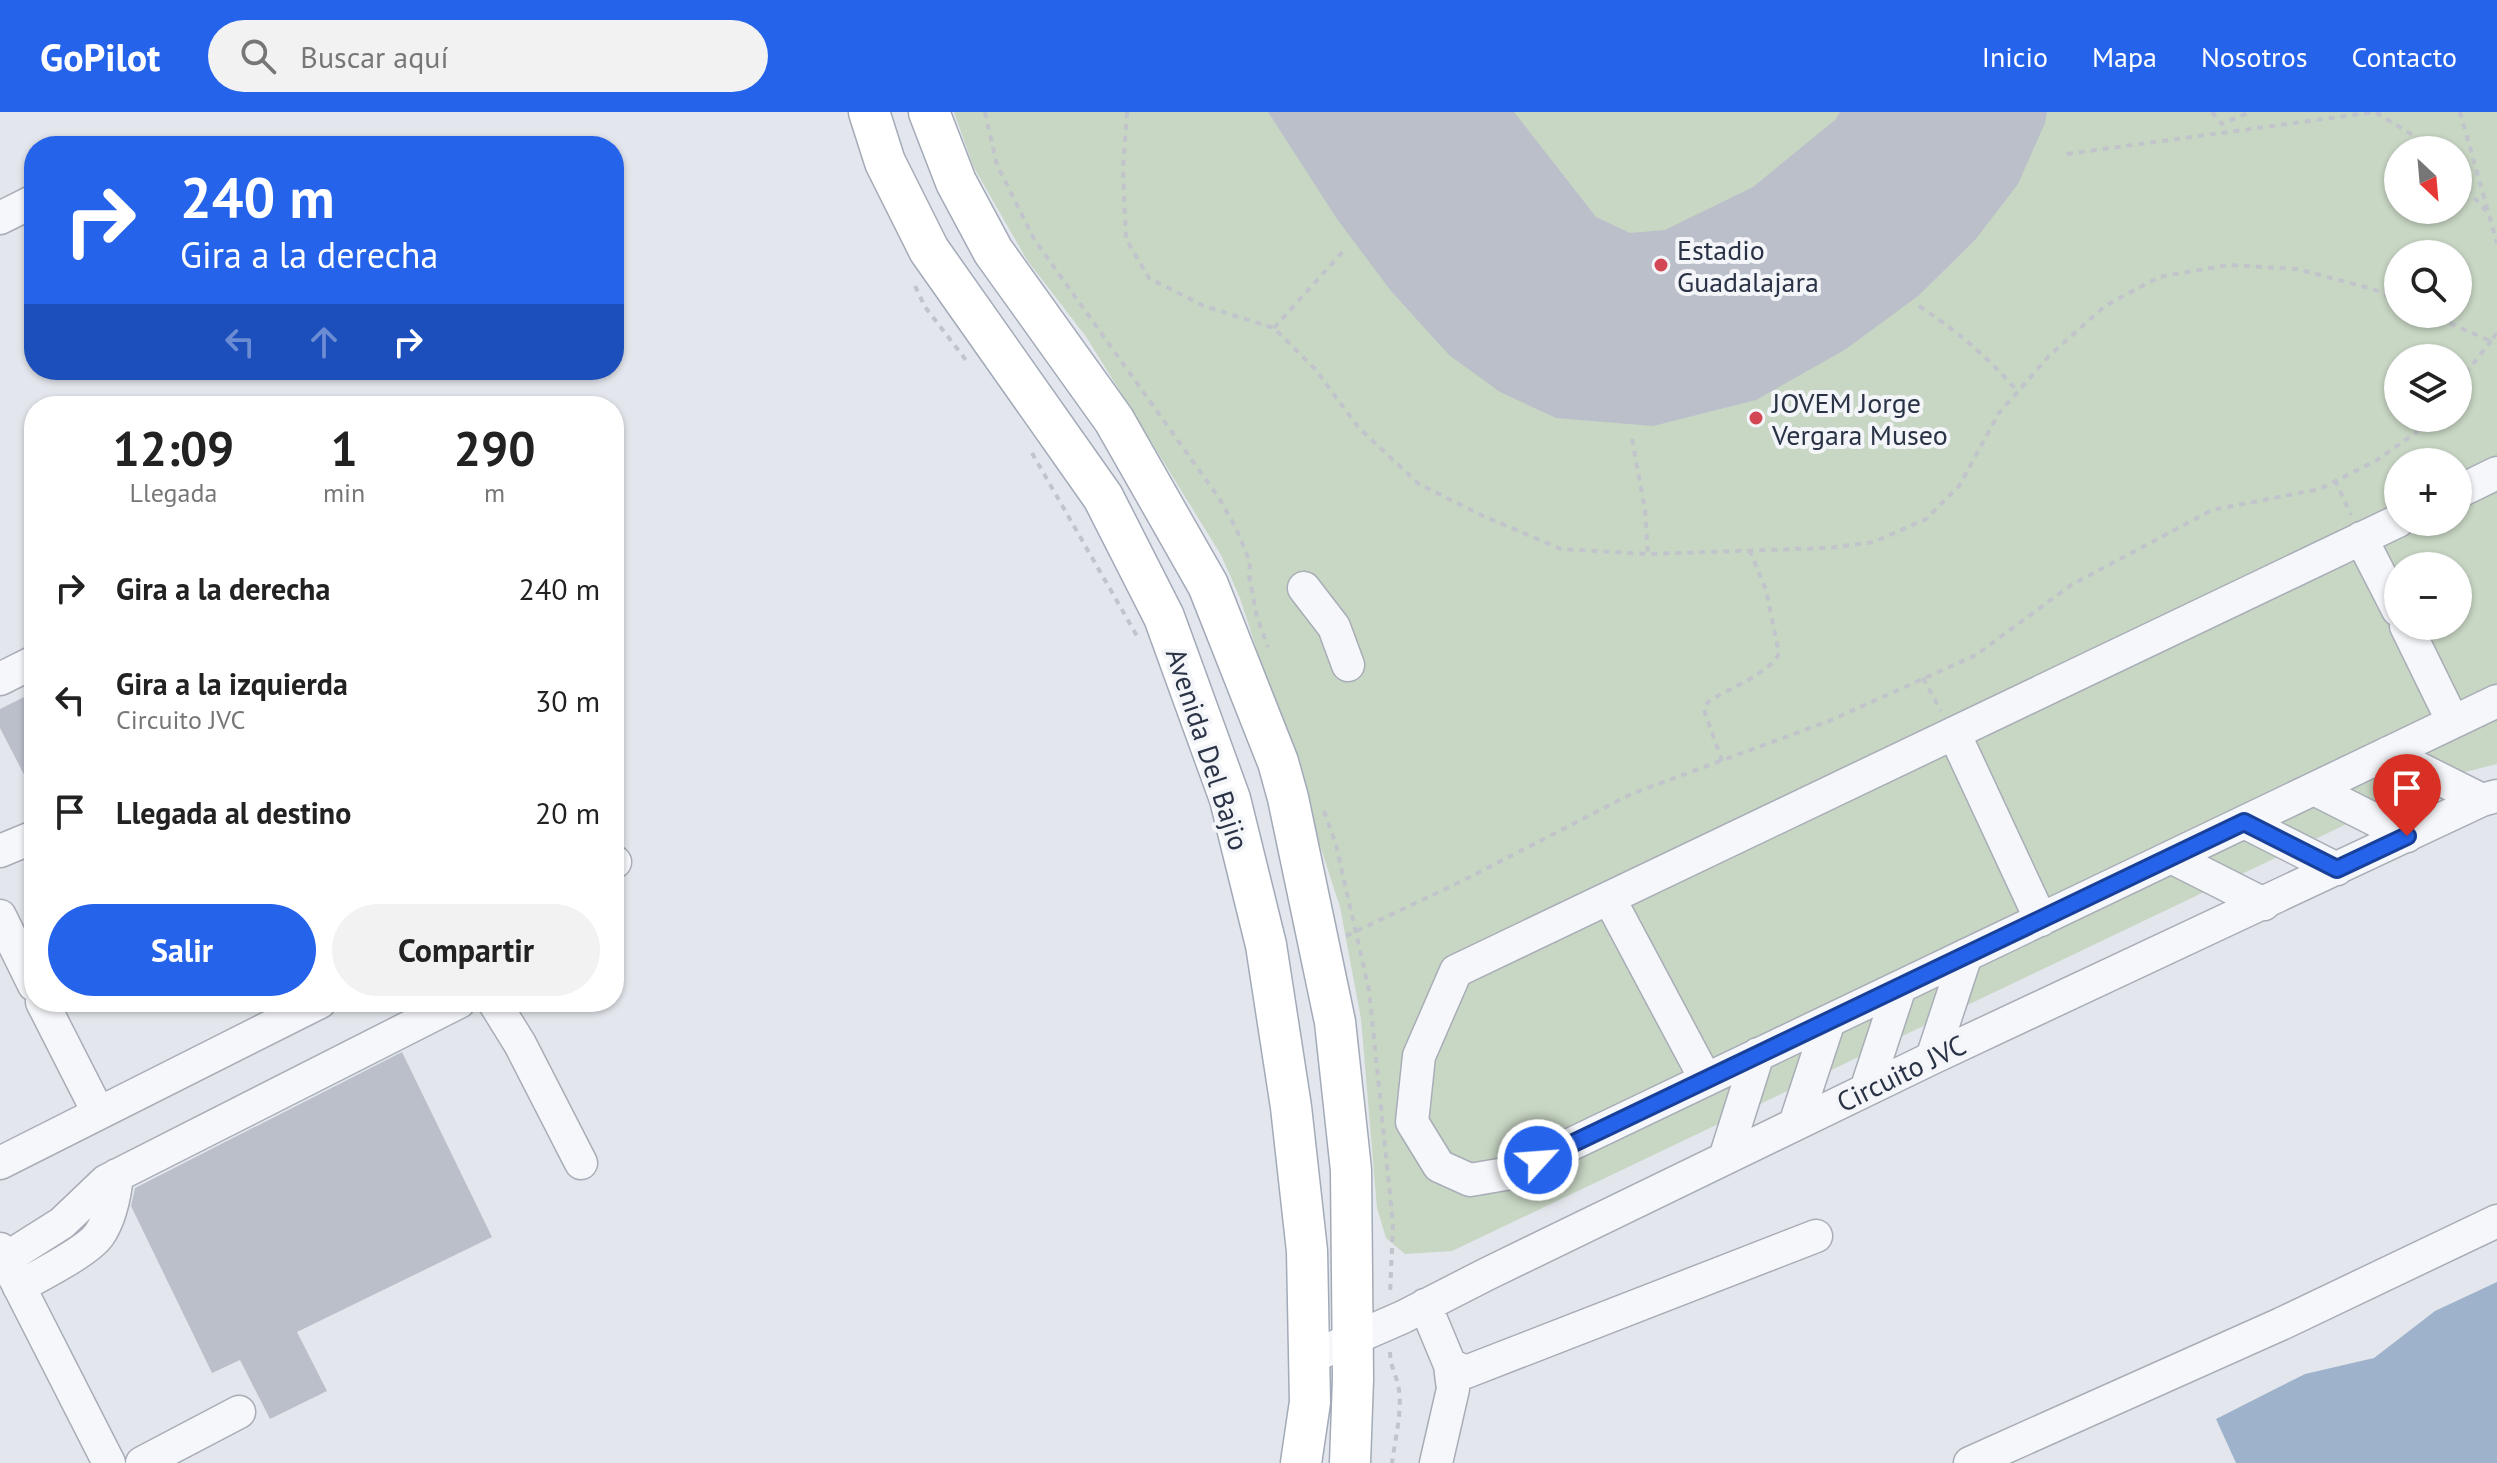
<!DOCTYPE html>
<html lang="es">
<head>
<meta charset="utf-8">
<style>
	body { margin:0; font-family:"PT Sans",sans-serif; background:#f2f2f2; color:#222; height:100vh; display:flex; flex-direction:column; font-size:30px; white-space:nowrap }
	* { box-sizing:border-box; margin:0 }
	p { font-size:26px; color:#767676 }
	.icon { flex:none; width:44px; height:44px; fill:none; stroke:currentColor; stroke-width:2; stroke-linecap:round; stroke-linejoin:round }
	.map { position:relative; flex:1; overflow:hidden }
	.sheet { position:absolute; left:24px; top:284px; width:600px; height:616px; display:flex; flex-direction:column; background:#fff; border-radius:32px; box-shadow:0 2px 6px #0004 }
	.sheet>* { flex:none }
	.banner { position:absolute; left:24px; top:24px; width:600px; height:244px; border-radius:32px; box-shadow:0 2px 6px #0004; background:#2563eb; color:#fff; overflow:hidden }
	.needle { width:52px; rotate:154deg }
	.tools { position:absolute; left:2384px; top:24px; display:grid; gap:16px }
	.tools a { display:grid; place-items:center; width:88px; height:88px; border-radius:50%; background:#fff; box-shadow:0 2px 6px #0004; font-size:40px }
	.pin { position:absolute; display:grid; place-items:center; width:68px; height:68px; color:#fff; margin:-82px -34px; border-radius:50% 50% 50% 0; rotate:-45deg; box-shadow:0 0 8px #0007 }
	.pin .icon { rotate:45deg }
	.me { position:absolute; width:88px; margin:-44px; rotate:64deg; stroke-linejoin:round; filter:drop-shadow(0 0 6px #0008) }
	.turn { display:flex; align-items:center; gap:28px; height:168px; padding:0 24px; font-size:36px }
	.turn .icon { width:104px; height:104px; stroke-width:2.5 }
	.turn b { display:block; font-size:56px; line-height:68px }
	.lanes { display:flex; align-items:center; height:76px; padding:0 24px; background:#0003; justify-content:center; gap:40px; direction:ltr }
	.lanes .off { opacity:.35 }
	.eta { display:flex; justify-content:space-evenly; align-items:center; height:136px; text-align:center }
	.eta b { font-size:48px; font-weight:800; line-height:56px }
	.primary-button { display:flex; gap:16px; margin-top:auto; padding:16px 24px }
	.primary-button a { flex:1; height:92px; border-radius:48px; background:#2563eb; color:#fff; font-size:32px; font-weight:800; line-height:92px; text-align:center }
	.primary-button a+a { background:#f2f2f2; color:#222 }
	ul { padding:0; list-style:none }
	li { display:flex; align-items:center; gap:24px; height:112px; padding:0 24px }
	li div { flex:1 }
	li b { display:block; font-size:30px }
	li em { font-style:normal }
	header { display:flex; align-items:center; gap:48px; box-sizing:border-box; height:112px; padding:0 40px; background:#2563eb; color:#fff }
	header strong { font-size:38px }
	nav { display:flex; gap:44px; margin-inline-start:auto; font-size:28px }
	.search { width:560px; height:72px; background:#f2f2f2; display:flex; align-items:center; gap:20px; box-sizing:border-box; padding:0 28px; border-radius:44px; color:#767676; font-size:30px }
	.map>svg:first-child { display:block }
</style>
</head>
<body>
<header>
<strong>GoPilot</strong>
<div class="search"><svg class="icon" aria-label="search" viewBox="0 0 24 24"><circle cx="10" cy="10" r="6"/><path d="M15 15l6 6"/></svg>Buscar aquí</div>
<nav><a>Inicio</a><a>Mapa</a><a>Nosotros</a><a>Contacto</a></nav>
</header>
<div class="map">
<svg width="2497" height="1351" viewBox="0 0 2497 1351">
	<rect width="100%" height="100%" fill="#e3e6ec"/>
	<path fill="#c8d6c4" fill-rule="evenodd" d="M954 0H2497V652L2445 665 1452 1139 1405 1142 1386 1126 1377 1096 1361 907 1340 795 1240 486 1221 443 1087 226 1027 148 973 54ZM2398 38H2458V98H2398ZM2398 142H2458V202H2398ZM2398 246H2458V306H2398ZM2398 350H2458V410H2398ZM2398 454H2458V514H2398Z"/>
	<path fill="#9eb2cc" d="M2497 1170V1351H2236L2216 1307 2305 1262 2374 1246 2435 1199Z"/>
	<path fill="#babfca" d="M1268 0H1514L1596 105 1630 121 1665 118 1753 75 1835 8 1840 0H2047L2045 11 2018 72 1975 128 1918 184 1846 237 1756 288 1653 314 1556 306 1500 280 1449 243 1391 179 1337 107Z
		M34 580V682L0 616V597Z
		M402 940 492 1125 297 1220 327 1279 270 1307 240 1248 212 1261 131 1094 135 1076Z"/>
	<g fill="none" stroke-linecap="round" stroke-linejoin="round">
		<g stroke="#a8adb7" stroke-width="35">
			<path id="minor" d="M0 106 34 89
				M2458 380 2497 361
				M2398 409 1456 859 1419 944 1412 1010 1439 1054 1470 1068 1511 1061 2497 589
				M2361 426 2398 498
				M1304 476 1334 515 1348 553
				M2406 514 2453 610
				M0 567 34 550
				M1954 621 2041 808
				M2388 641 2482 688
				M2314 677 2407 724
				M2244 710 2337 757
				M0 739 34 725
				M2171 745 2264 792
				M614 750H615
				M1609 786 1706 968
				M0 804 34 873
				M42 890 98 1000
				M494 890 520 932 581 1051
				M1932 946 1966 843
				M1866 978 1900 875
				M1795 1012 1829 909
				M1725 1046 1758 942
				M0 1051 320 890
				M0 1137 109 1351
				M5 1147 62 1111 106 1069 459 890
				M19 1175C38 1164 87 1140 99 1123 110 1107 115 1083 117 1063
				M1425 1193 1450 1253 1466 1260 1816 1124
				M1309 1246 1403 1205 1487 1162 1932 946 2482 688 2497 684
				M142 1351 239 1300
				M1436 1351 1453 1277 1450 1253
				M1970 1351 2281 1212 2497 1109"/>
		</g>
		<g stroke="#a2aab8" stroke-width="43">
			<path id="major" d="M869 0 885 50 929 138 1103 385 1164 505 1230 687 1266 833 1291 995 1307 1139 1310 1290 1301 1351
				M929 0 956 70 993 139 1114 308 1208 473 1278 650 1288 686 1335 910 1351 1058 1353 1267 1350 1351"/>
		</g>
		<path stroke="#c1c4cb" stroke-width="4" stroke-dasharray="6 6" stroke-linecap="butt" d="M985 0 997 53 1034 127 1219 386 1236 416 1250 450 1249 464 1257 505 1268 535
			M1127 0 1123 57 1126 127 1149 166 1204 194 1274 216 1315 257 1358 315 1419 372 1481 403 1561 437 1648 442 1827 436 1874 430 1926 407 1959 374 1999 301 2049 244 2105 194 2159 165 2228 153 2297 157 2373 177 2398 188
			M2212 0 2222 12 2250 0
			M2460 0 2497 131
			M2067 42 2375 0 2424 30 2431 38
			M2458 68 2488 101
			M915 174 925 195 969 252
			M1919 194C1957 219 1988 245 2017 279
			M2428 202 2491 229 2497 221
			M1274 216 1345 137
			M2458 271 2491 229H2497
			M1632 327 1645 398 1648 442
			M1032 341 1137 524
			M2335 368 2351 403
			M1923 566 1941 599
			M1722 649 1704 598 1708 590C1728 576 1770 562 1779 541L1766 478 1750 439
			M1324 699 1336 733 1369 878 1393 1112 1390 1183
			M1346 824 1464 768 1631 682 1829 609 1976 543 2071 473 2212 398 2320 377 2377 348 2418 319 2429 306
			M1390 1240C1390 1254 1397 1264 1399 1278 1402 1301 1395 1328 1392 1351"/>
		<use href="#minor" stroke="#f6f7fa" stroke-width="32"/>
		<use href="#major" stroke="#fff" stroke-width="40"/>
	</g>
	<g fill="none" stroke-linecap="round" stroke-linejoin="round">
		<g stroke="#184099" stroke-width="20">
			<path id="route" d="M1538 1048 2244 710 2337 757 2407 724"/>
		</g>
		<use href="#route" stroke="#2563eb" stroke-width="14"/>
	</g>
	<g fill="#d34654" stroke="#f3f5f9" stroke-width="3">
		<circle cx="1661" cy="153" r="8"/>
		<circle cx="1756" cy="306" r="8"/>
	</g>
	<g text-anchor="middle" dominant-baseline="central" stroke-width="8" stroke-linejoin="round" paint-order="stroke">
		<g font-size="28" fill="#2a3345" stroke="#f3f5f9" text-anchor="start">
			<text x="1677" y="137">Estadio<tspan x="1677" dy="32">Guadalajara</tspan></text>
			<text x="1772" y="290">JOVEM Jorge<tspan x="1772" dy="32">Vergara Museo</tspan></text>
		</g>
		<g font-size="28" fill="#2a3345" stroke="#f3f5f9">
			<text transform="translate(1208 637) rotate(72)">Avenida Del Bajio</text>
			<text transform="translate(1901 961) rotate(-26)">Circuito JVC</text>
		</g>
	</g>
</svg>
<div class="tools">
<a><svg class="needle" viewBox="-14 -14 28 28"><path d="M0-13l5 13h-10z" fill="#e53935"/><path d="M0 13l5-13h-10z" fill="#767676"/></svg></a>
<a><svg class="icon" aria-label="search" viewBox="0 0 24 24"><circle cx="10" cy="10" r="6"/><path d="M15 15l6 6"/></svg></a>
<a><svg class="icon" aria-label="layers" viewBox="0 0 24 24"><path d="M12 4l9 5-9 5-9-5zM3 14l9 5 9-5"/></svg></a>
<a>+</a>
<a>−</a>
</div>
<div class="pin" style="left:2407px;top:724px;background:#d93025"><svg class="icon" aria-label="arrive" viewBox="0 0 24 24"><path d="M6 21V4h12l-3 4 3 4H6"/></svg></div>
<svg class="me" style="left:1538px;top:1048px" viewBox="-20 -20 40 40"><circle r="17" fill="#2563eb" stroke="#fff" stroke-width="3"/><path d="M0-11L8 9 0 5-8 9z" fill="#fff"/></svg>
<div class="banner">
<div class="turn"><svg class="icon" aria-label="right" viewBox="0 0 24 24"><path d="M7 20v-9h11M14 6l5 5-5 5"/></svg><div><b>240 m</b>Gira a la derecha</div></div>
<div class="lanes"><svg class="icon off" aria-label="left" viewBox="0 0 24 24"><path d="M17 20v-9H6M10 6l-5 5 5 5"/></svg><svg class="icon off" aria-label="ahead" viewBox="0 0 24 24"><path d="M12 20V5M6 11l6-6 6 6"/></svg><svg class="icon" aria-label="right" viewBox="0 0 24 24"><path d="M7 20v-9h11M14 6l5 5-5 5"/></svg></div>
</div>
<section class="sheet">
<div class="eta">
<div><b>12:09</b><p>Llegada</p></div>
<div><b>1</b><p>min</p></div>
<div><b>290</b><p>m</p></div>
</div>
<ul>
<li><svg class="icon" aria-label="right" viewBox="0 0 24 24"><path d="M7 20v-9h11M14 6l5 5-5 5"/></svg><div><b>Gira a la derecha</b></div><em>240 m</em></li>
<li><svg class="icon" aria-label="left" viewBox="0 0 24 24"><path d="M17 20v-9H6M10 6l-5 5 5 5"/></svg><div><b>Gira a la izquierda</b><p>Circuito JVC</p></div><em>30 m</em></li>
<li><svg class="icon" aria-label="arrive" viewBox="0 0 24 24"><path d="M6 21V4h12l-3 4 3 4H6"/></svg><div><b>Llegada al destino</b></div><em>20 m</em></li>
</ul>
<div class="primary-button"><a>Salir</a><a>Compartir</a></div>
</section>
</div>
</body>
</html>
